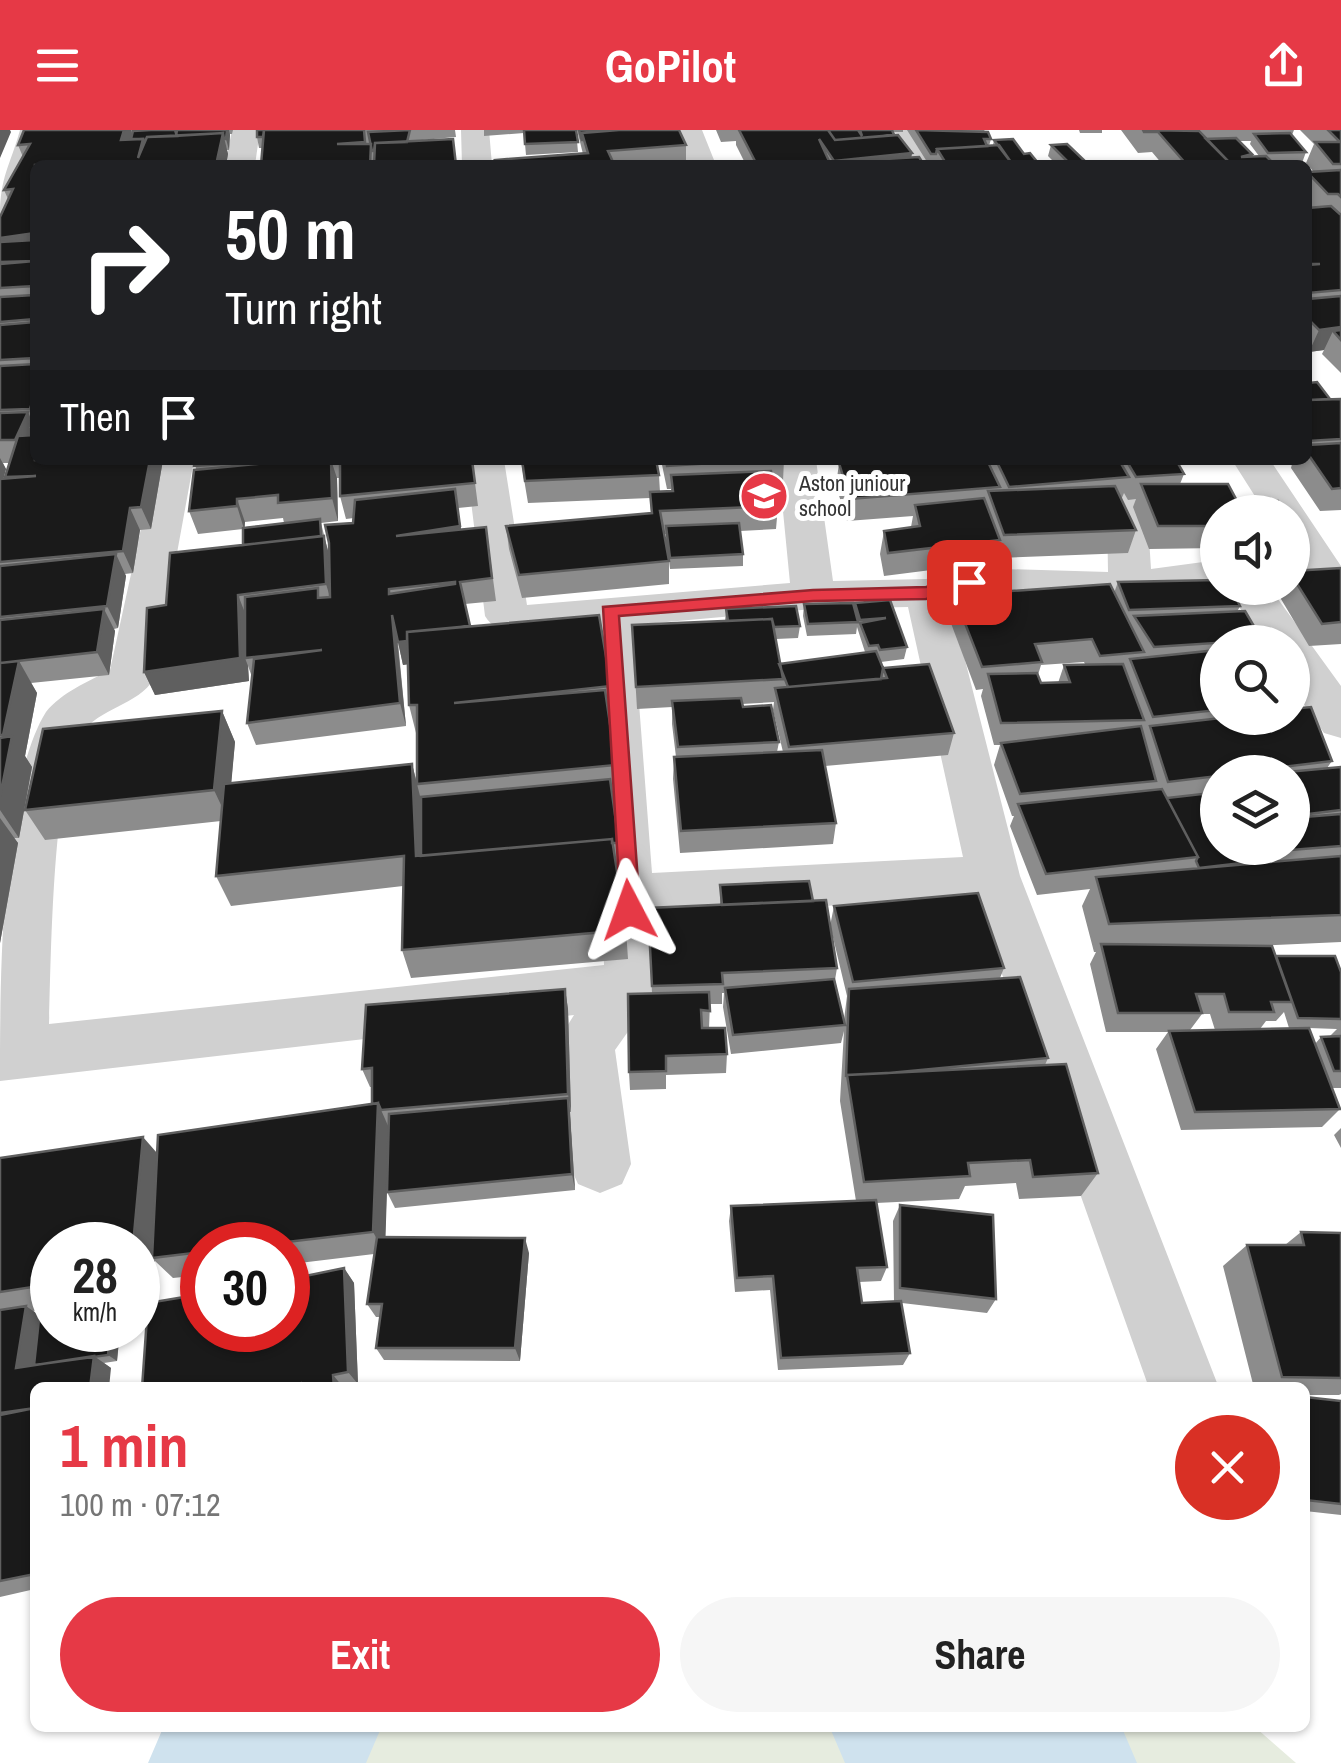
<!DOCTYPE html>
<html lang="en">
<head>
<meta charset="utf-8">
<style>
	body { margin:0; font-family:"Archivo Narrow",sans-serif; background:#f6f6f6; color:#222; height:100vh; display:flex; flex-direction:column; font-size:38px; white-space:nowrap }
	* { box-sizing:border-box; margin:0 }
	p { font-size:32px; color:#767676 }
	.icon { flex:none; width:55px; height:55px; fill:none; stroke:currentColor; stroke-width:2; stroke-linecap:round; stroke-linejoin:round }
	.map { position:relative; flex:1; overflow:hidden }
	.side { position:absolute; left:30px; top:1252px; width:1280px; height:350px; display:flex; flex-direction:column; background:#fff; border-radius:15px; box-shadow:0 2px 8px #0004 }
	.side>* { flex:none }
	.banner { position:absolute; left:30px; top:30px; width:1282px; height:305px; border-radius:15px; box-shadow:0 2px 8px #0004; background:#202124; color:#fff; overflow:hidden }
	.tools { position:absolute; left:1200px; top:365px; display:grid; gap:20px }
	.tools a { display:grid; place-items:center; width:110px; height:110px; border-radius:50%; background:#fff; box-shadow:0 2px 8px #0004; font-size:50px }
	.speed { position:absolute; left:30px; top:1092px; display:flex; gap:20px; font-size:50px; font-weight:700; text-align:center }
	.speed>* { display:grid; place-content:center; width:130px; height:130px; border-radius:50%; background:#fff; box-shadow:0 2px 8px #0004; line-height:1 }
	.speed small { font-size:25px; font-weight:400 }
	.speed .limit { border:15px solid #d22; background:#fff; color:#111 }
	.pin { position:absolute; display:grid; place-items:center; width:85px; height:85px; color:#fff; margin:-42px; border-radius:20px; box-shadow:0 5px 15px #0006 }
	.me { position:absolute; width:110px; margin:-55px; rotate:356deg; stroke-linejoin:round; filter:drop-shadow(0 0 8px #0008) }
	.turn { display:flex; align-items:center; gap:35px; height:210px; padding:0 30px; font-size:45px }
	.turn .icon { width:130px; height:130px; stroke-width:2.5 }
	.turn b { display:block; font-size:70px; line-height:85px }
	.then { display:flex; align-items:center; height:95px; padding:0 30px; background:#0003; gap:20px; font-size:38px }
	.round { display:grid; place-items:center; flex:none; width:105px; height:105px; border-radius:52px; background:#f6f6f6 }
	.head { display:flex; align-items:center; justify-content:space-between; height:170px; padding:0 30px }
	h1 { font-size:60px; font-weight:700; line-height:75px; color:#e63946 }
	.button { display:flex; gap:20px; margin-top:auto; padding:20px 30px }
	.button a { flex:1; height:115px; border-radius:60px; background:#e63946; color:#fff; font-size:40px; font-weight:700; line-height:115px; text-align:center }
	.button a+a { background:#f6f6f6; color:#222 }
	header { display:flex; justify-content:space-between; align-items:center; height:130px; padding:0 30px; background:#e63946; color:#fff; font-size:45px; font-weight:700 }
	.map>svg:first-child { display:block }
</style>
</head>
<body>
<header><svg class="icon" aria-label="menu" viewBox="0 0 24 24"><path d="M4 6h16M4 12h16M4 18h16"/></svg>GoPilot<svg class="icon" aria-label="share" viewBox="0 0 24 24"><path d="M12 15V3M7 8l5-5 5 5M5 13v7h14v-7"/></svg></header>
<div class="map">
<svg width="1341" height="1633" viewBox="0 0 1341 1633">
	<rect width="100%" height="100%" fill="#fff"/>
	<path fill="#e6ecdf" d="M307 1598H1256L1296 1633H277Z"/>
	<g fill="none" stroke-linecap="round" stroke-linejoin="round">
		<path fill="#cfe2ee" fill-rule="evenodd" d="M163 1598H381L366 1633H148Z
			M830 1598H1122L1137 1633H845Z"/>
		<path fill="#d0d0d0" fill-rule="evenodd" d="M20 0H48C42 25 29 78 0 85 0 47 10 36 20 0Z
			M232 0H260L255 35H225Z
			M461 0H489L492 35H462Z
			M674 0H702L716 35H686Z
			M888 0H916L933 35H903Z
			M156 330H194L154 549C138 575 99 578 81 604 52 648 51 835 49 894L604 835 589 499C556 502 505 518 485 486L466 330H504L527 475 790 453 778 330H816L833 451 926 449 969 438 1108 442 1107 377 1083 330H1121L1147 377 1151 439 1218 430V458L1130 470 969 466 950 471 1020 746 1219 1258H1149L975 768 669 784 661 855 615 920 631 1034 622 1054 600 1063 578 1054 569 1034 556 914 574 885 0 951C0 858 0 655 46 582 62 562 88 552 110 540ZM908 477 963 727 652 743 633 495 813 479Z
			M1232 330H1270L1341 436 1335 445 1320 449 1305 445 1292 426V382H1265Z
			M1226 458H1270L1341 556V608L1324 603 1292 557V512H1263Z"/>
	</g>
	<path fill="#8c8c8c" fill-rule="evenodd" d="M24 0H233L232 4H230L229 20H227L228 24 226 35H35V330H163L151 399 140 400 133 443 125 444 126 446 118 498 114 499 115 501 109 545 31 553 37 563 25 626 32 637 19 708H14L18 713 0 813V87L8 69 4 60 23 27 18 15ZM3 333H9L5 347 6 349H3L6 339Z
		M257 0H455L456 7 411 11 456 35H261L262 18H259L257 7Z
		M484 0H576L578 22 526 25 524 3 484 6Z
		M577 0H679L686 15V35H496L495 30 583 24Z
		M716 0H903V2H893L912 23 911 27 924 35H746L736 15V11L721 12Z
		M907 0H984L991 9 989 16 993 15 994 10 1024 24 1038 33V35H929Z
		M1079 0H1102V3H1080Z
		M1121 0H1294L1292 5 1306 22 1302 33H1273L1272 35H1163L1152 22 1138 23ZM1239 11H1251L1250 14 1259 26H1252V24Z
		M1300 0H1341V243L1322 224 1324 220 1309 222 1308 221V78L1311 77 1308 73V42L1313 41 1306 33 1314 14Z
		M1051 15 1089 35H1057L1048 26Z
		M1308 253 1330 269H1341V380L1320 381 1291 338 1292 334H1290L1287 330H1308Z
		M195 330H472L478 376 458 378 461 399 486 397 496 471 465 474 470 496 611 556 613 587 609 588 616 635 618 666 612 667 619 713 620 734H616L626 800 628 829 411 848 402 820 403 756 231 776 216 746 221 691 45 710 25 680 222 581 235 612 231 653 412 634 417 653V607L409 575 408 534 403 535 398 512 406 596 256 615 247 593 252 547 248 536 249 551 155 565 144 542 166 475 243 415V399L198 404 189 381 196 340ZM337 348H340V366L346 389 354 388 353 393 329 425 321 393 338 391ZM283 388 284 393 245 397V392Z
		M516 330H656L659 345 660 362 671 361V359H667L661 330H784L783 351 774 352 778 376 776 399 740 401 743 424V436L670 439 666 404H664L669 431V454L522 468 509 419 506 396 651 383 650 368 528 373 521 331H516Z
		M893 330H1176L1184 344 1180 354 1218 382V418L1149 419 1133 377 1136 369 1128 370 1124 363 1121 370 1136 400 1128 423 998 428 996 423 994 432 884 446 880 424 884 401 911 397 913 386 847 391 836 356 839 333Z
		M1341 438V514L1309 516 1278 464 1281 458H1292V441Z
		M1118 452 1240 476 1237 482 1262 510 1260 512H1218V588L1332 631 1327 638 1341 637V812L1256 816 1276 826 1341 842V958H1332L1340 979 1322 997 1181 1000 1156 919 1168 902H1106L1090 834 1096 822H1094L1082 776 1090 759 1037 765 1010 696 1014 686H1012L994 635 1000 615H994L981 566 983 559 976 560 949 488 954 465 1114 463ZM1084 532 1085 534 1064 535 1058 553H1041L1038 545 1041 535ZM1218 642H1292V718H1252L1260 732 1241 734 1218 718ZM1284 882 1289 898 1260 899 1266 891H1276ZM1202 884H1210L1215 900H1190ZM1309 898 1337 899 1329 907H1321L1315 914Z
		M855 473 907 517 904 529 881 532 883 538 954 603 948 625 825 636 836 693 833 714 680 723 673 649 674 627H676L672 594V577L637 579 632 495 725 491 726 479 800 496 798 508 776 509 780 534 865 522 857 497 856 504 807 506 803 486 804 474 854 479ZM774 572 773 580 783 622H777L779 612 743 577 742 574Z
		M720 755 813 771 830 796 834 776 1004 838 1000 848 1048 928 1045 935 1098 1043 1081 1066 1019 1069 1016 1053 965 1056 959 1069 876 1073 887 1137 881 1151 859 1152 862 1173 894 1172 893 1091 900 1075 996 1169 987 1183 902 1173 910 1223 903 1235 778 1240 770 1160 735 1162 729 1091 731 1076 856 1071 840 971 844 901 841 913 731 924 723 877 724 863H722V874H710L709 898 727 924 726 943 666 945V959L630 960 629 942 652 863 648 778 720 775ZM831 799 847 866 844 890 835 850 837 838Z
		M565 859 568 879 571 982H570L575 1060 395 1078 387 1062 388 1025 385 1107 529 1123 520 1231 384 1230 376 1218 380 1187H376L367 1174 374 1124 291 1134 301 1147 344 1138 354 1153 358 1254 343 1258H142L288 1200V1115H202V1145L173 1148 155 1131 152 1162 138 1164V1115H52V1178L33 1181 44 1189 120 1200 117 1231 104 1233 111 1238 35 1258V1459L0 1467V1028L157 1023 372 974V957H370L362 939Z
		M1341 998V1018L1334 1005Z
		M1301 1102 1341 1103V1264L1339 1265H1305V1258H1254L1223 1136 1247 1115H1285Z
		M1305 1267 1341 1271V1385L1305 1381Z"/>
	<path fill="#5f5f5f" d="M0 0H10L11 2 0 28Z
		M90 0H131L132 4 143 9 179 12 131 21Z
		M227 0H229L230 5 229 20 226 9Z
		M223 3 228 24 226 35H216Z
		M912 23 910 35 835 32 833 35 834 31Z
		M35 103V126L0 130V108Z
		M1341 197V210L1333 201 1324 220 1309 222 1319 200Z
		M35 264V289L30 279Z
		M28 282 34 296H29L35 309 26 332 15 310Z
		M0 328 6 339 0 362Z
		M150 330H163L151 399 141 377Z
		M331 330 337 348 338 391 332 368Z
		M455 359 464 418 396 406Z
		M237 369 245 392 244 399 237 376Z
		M130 378 140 400 133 443 123 421Z
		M324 406 330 428 333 477 326 454Z
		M116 424 126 446 118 498 107 476Z
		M238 465 247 488 245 528 248 536 249 551 155 565 144 542Z
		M104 479 115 501 109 545 97 522Z
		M392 485 397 508 406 596 400 573Z
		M470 501 474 524 403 535 398 512Z
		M19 531 37 563 25 626 32 637 19 708 0 680V667L10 617 3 605Z
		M222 581 235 612 228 690 214 660Z
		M412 634 420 666 423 732 416 726Z
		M0 688 18 713 0 813Z
		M565 859 568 879 571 982 568 964Z
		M568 968 570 986 575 1060 572 1044Z
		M378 973 389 998 385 1123 373 1102Z
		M143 1007 164 1031 152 1128 155 1131 152 1162 138 1148V1115H133Z
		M525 1108 529 1123 520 1231 515 1218Z
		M291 1134 302 1149H291Z
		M344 1138 354 1153 358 1254 348 1242Z
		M26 1176 46 1190 38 1237 16 1238Z
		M110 1200H120L117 1231 108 1225Z
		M94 1226 111 1238 109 1258H90Z
		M333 1245 343 1257 334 1258Z"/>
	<path fill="#1a1a1a" stroke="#5f5f5f" stroke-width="2.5" fill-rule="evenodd" d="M24 0H124L121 10 143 9 138 28 147 7 223 3 216 35H35V103L0 108V87L13 59 4 60 30 14 18 15Z
		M151 0H175L177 6 147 7 144 13 143 9H131L133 1Z
		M177 0H227L226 9H224L223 3 176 6Z
		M257 0H264L263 7H257Z
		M264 0H364L365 12 337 14H371L370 35H261Z
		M410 0 407 12 375 13 374 21H372L368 2Z
		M524 0H576L578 12 525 14Z
		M579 0H613L582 3V11Z
		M619 0H679L686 15 608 21 613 32 589 35H590H497L495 30 588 23 582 3Z
		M739 0H828L835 10 898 5 912 23 834 31 819 9 829 31 757 35Z
		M828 0H858L862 6 860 0H892L894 5 835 10Z
		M916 0 988 2 991 9H984L987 16 937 19 936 24H931Z
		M1143 0 1199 1 1231 34 1187 35 1158 2H1144Z
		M1328 0H1341V34H1333L1315 12H1340Z
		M1290 3 1306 22 1268 23 1254 4Z
		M1236 8 1252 24 1241 27 1266 26 1273 33 1263 34 1264 35H1230L1231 34 1206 9Z
		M453 9 456 35H374L375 13Z
		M1013 9 1024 24 1030 23 1038 33 1013 35 994 10Z
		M1067 14 1089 35H1071L1051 15Z
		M999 15 1013 35H947L937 19Z
		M919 27 924 35H836L835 32Z
		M1341 40V67L1338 64H1328L1308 43V42Z
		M1331 76 1341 85V160L1308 163V135L1320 134H1308V78Z
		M35 110V131L0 132V112Z
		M35 131V156L0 158V134Z
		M35 161V189L0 192V167L34 165Z
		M1341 166V197L1319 200 1308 189V169Z
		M35 192V228L0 230V195Z
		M1341 200V210L1333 201Z
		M35 234V264L30 279 0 280V236Z
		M1317 252 1330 269 1308 270V253Z
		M1341 269V309L1308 311V270Z
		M35 280V296H29Z
		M28 282 15 310H0V283Z
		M35 305V330H150L141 377 130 378 123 421 0 432V349L36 346 5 347 18 306Z
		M1341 313V358L1332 359 1308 324V315Z
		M195 330H296L194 336Z
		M299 330H331L332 368 278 373V365L237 369V376L189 381 194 340Z
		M340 330H472L475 353 340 366Z
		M522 330H656L659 345 525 351Z
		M666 330H760L667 336Z
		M906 330H987L1000 357 850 369 839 333Z
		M996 330H1119L1129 347 1009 357Z
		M1126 330H1176L1184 344 1136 347Z
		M771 341 778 376 660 381 669 431 519 445 506 396 652 383 650 362 673 361 671 345Z
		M1141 354H1228L1243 382H1218V396H1158Z
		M1115 356 1136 400 1004 405 988 361Z
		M455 359 460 396 396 406 486 397 492 448 460 452 470 496 407 502V511L398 512 392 485 400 573 247 593 254 529 322 520 245 528V467L318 458V468L330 467 329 413 325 395 353 393 355 370ZM455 452V454L389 464V459Z
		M984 368 1000 410 888 423 884 401 920 396 915 375Z
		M1237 371H1278L1284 382H1243Z
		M320 389 321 406 243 415V398Z
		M739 393 743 424 670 428 666 396Z
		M324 406 326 454 238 465 240 528 144 542 147 478 166 475 170 423Z
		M116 424 107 476 0 487V436Z
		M1341 438V492L1322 494 1292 446V441Z
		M1218 450V458H1231L1240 476 1129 480 1118 452Z
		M1110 454 1144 522 1100 526 1092 509 1035 514 1042 532 982 537 954 465Z
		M890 470 907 517 880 520 878 515 869 516 860 493 886 488 860 490 855 473Z
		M853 473 858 492 808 494 804 474Z
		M796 476 800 496 774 497 772 489 728 491 726 479Z
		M104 479 97 522 0 533V490Z
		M1245 481 1262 510 1154 517 1134 486Z
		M599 485 611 556 454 573 605 560 616 635 417 654V575H409L407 502Z
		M772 489 783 549 636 557 632 495Z
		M1218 520V580L1153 587 1130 529Z
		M876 521 883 538 881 549 788 557 779 534Z
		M19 531 3 605H0V533Z
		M929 534 954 603 789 617 775 558 887 548 883 538Z
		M1123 534 1144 590 1001 593 988 544 1037 543 1041 553 1070 552 1064 535Z
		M741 568 743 577 771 575 779 612 678 617 672 571Z
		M1311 577 1332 631 1242 642H1218V646L1168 652 1150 596 1221 588H1292V579Z
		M222 581 214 660 25 680 43 599Z
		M1141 596 1156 651 1020 664 1001 613Z
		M12 606 0 667V608Z
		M822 620 836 693 681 701 674 627Z
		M412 634 416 726 612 709 626 800 402 820 404 726 216 746 224 654Z
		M1341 637V680L1292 686V642H1287Z
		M610 649 619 713H612V709L421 726V667Z
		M1162 659 1198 727 1046 744 1018 674Z
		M1202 664 1218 690V718H1233L1242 733 1199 738 1196 731 1198 727 1167 668Z
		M1341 684V716L1278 721 1276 718H1292V688Z
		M1341 726V785L1109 794 1096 747Z
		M809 751 813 771 722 775 720 755Z
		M978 763 1004 838 853 852 834 776Z
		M826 770 837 838 722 843 723 854 652 856 648 778Z
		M1101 814 1272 816 1292 872H1271L1274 882H1229L1224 864H1196L1202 883H1118Z
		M1276 826H1335L1341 842V889L1298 888Z
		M1020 847 1048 928 889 943 847 945 846 947 849 859Z
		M834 849 845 895 733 905 725 858Z
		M565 859 568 964 381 980 378 973 372 974V938L362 939 366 875Z
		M709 862 710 881 701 880 702 898H725L727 924 666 926V941L629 942 628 864Z
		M1309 898 1340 979 1195 982 1169 901Z
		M1341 906V941H1334L1321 907Z
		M1066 934 1098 1043 1033 1047 1030 1030 968 1033 970 1046 864 1052 847 945Z
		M568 968 572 1044 387 1062 389 984Z
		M378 973 373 1102 261 1115H202V1122L152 1128 158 1005Z
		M143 1007 133 1115H52V1154L0 1162V1028Z
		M876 1070 887 1137 857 1138 862 1173 901 1171 910 1223 781 1228 773 1146 737 1148 731 1076Z
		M900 1075 993 1085 996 1169 900 1158Z
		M1301 1102 1341 1103V1248L1282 1247 1247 1115H1304Z
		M377 1107 525 1108 515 1218H376L382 1174H367Z
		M291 1134V1149L344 1138 348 1242 333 1245 334 1258H282L302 1253 276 1258H142L148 1173 202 1164V1200H288V1135Z
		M26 1176 16 1238 94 1226 90 1258H35V1278L0 1283V1180Z
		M52 1187V1200H110L108 1225 34 1235 39 1189Z
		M1305 1267 1341 1271V1374L1305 1370Z
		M35 1278V1444L0 1451V1285Z"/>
	<path fill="#e63946" stroke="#96252e" stroke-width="2.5" d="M969 447 978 452 975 456 926 469 813 471 619 486 640 780 629 789 621 786 603 477 813 460 926 457Z"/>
	<defs>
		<g id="school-disc" transform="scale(2.5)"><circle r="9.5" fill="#e63946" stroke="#fff"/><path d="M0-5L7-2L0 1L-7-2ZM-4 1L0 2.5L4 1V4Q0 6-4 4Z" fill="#fff"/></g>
	</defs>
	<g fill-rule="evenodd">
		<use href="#school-disc" x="764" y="366"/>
	</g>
	<g text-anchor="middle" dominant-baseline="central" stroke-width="10" stroke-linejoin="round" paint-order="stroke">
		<g font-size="22" fill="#333" stroke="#fff" text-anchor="start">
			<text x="799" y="353">Aston juniour<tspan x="799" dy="25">school</tspan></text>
		</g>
	</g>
</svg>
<div class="tools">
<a><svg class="icon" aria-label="sound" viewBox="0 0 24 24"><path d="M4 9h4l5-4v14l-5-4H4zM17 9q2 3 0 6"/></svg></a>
<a><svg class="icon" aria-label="search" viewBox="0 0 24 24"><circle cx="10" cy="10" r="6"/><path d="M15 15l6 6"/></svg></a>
<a><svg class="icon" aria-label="layers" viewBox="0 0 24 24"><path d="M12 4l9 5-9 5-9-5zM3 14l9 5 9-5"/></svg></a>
</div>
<div class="speed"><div>28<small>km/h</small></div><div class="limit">30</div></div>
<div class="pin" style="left:969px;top:452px;background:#d93025"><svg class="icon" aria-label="arrive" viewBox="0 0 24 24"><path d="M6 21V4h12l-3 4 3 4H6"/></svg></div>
<svg class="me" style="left:629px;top:780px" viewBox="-20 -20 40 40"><path d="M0-17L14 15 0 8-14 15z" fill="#e63946" stroke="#fff" stroke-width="4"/></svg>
<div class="banner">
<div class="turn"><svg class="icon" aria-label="right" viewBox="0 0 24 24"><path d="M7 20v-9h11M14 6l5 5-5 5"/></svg><div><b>50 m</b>Turn right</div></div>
<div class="then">Then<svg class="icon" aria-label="arrive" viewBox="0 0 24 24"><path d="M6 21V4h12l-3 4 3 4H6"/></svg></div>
</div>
<section class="side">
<div class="head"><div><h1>1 min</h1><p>100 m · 07:12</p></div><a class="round" style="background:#d93025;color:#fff"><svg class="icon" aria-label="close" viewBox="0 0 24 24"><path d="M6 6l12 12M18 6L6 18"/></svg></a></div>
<div class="button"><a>Exit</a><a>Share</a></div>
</section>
</div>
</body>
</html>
